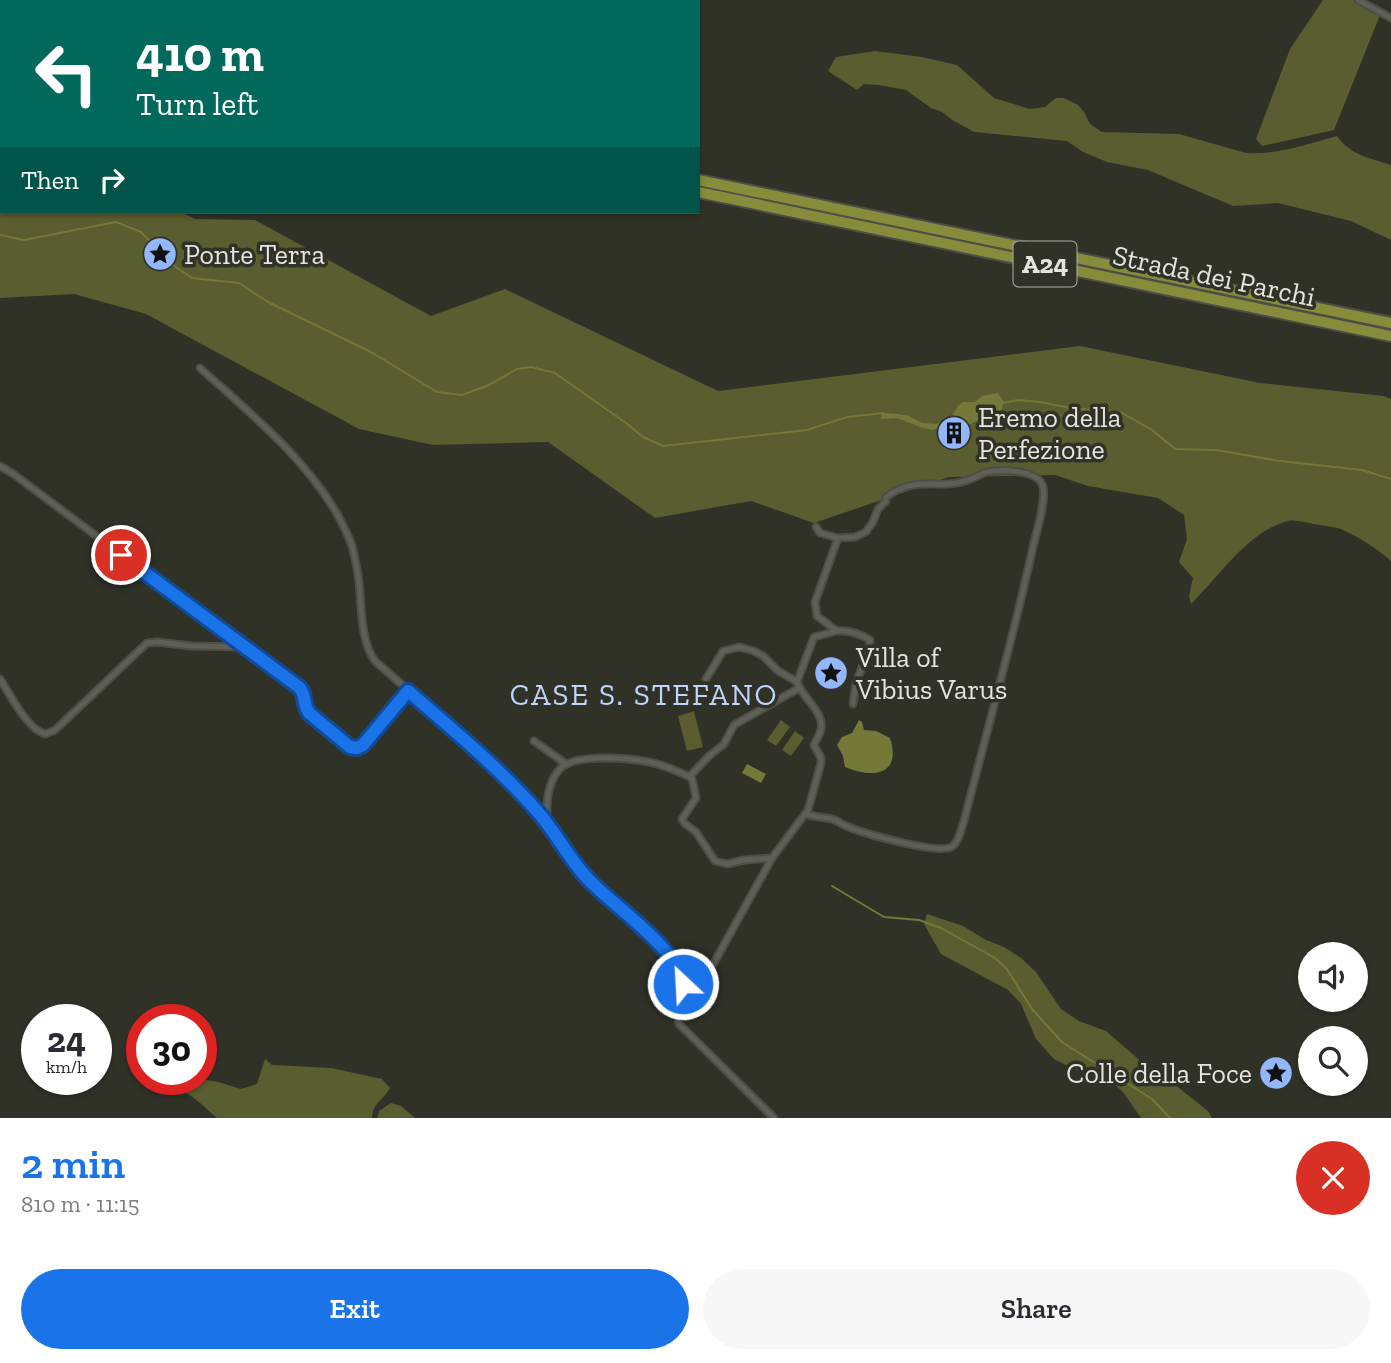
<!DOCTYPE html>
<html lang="en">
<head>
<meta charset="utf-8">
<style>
	body { margin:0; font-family:"Zilla Slab",serif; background:#f7f7f7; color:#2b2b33; height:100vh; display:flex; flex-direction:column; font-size:26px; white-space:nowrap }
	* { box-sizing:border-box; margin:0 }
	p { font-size:23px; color:#7c7c81 }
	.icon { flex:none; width:38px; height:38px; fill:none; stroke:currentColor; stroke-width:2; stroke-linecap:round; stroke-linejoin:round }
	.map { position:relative; height:1118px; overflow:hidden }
	.details { display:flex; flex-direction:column; background:#fff; flex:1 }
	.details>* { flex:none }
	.hud { position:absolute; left:0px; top:0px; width:700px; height:214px; box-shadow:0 2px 5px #0004; background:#00695c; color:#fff; overflow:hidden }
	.controls { position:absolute; left:1298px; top:942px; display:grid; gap:14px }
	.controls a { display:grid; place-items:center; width:70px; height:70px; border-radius:50%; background:#fff; box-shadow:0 2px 5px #0004; font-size:35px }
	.speed { position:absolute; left:21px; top:1004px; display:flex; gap:14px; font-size:35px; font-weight:700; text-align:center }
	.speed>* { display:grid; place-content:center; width:91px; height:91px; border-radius:50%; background:#fff; box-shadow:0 2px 5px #0004; line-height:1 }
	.speed small { font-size:18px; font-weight:400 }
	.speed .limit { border:10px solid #d22; background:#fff; color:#111 }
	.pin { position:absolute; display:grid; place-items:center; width:60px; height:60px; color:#fff; margin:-30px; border:4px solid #fff; border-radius:50%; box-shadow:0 2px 7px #0007 }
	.me { position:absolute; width:77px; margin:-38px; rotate:335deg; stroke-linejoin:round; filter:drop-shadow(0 0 5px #0008) }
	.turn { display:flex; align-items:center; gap:24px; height:147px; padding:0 21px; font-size:32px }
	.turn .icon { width:91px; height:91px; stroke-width:2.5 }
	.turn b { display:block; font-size:49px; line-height:60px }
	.then { display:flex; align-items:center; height:66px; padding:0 21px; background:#0003; gap:14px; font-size:26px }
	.round { display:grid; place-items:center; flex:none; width:74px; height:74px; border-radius:37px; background:#f7f7f7 }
	.headline { display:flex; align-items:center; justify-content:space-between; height:119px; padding:0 21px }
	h1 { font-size:42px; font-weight:600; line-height:52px; color:#1a73e8 }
	.action { display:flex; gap:14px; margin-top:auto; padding:14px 21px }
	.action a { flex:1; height:80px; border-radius:42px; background:#1a73e8; color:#fff; font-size:28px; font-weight:600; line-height:80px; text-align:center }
	.action a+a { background:#f7f7f7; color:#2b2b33 }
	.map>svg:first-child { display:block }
</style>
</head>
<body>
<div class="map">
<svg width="1391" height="1118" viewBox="0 0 1391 1118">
	<rect width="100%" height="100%" fill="#303228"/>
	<path fill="#595d2f" d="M1323 0H1354L1380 15 1334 130 1262 146 1256 139 1290 49Z
		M875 51 922 57 957 65 994 98 1030 109 1045 107 1056 98H1064L1078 105 1084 112 1090 124 1102 132 1179 134 1246 153C1277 155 1308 144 1337 136 1350 155 1370 158 1391 165V240L1351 221 1278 203 1233 206 1148 170 1107 162 1083 152 1067 141 974 132 954 121 942 112 931 108 906 90 879 85 864 84 857 90 828 71 836 57Z
		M0 141H2V212H181L195 219 255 220 431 316 505 289 718 391 1080 346 1260 383 1384 396 1391 399V561C1378 549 1357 536 1341 529 1335 527 1327 526 1320 525 1311 524 1297 519 1288 521 1248 531 1219 577 1191 604L1189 596 1193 578 1179 562 1187 539 1184 515 1158 498 1088 486 1055 475 949 477 814 523 751 501 655 518 548 442 433 445 359 429 146 314 74 294 0 298Z
		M694 711 703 747 687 751 678 716Z
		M781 720 790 727 776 746 767 740Z
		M795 731 804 738 791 756 782 750Z
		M927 914 963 926 986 940 1004 947 1021 958 1036 972 1061 1009 1079 1021 1106 1031 1144 1064 1165 1077 1208 1111 1212 1118H1141L1123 1092 1106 1077 1078 1071 1054 1059 1036 1039 1021 1004 1008 990 941 954 924 924Z
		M265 1059 272 1065 331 1068 382 1079 390 1088C383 1101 373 1102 372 1118H217C211 1113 206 1108 200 1103 189 1093 174 1086 161 1080L201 1079 218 1082 241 1089 257 1084Z
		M391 1103 401 1106 415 1118H377L379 1111Z"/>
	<path fill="#74793a" d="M998 393 1004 402 1000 414 981 419 968 425 955 426 949 424 933 430 923 428 897 418 881 419 882 413 899 414 909 416 922 423 936 424 945 421 952 416 958 406 963 402H975L982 396Z
		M859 720 862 722 864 730 876 731 890 738C902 775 873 779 845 767L843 756 837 745 842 737 852 733Z
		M747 764 766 774 761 783 742 773Z"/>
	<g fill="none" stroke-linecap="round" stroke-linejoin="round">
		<path stroke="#74793a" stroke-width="2" d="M0 235 24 240 116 222 141 232 173 265 192 278 239 283 268 302 371 352 437 392 462 395 489 385 517 369 531 367 555 373 626 423 643 437 663 446 807 430 847 417 884 413
			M1003 403 1018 400 1040 402 1070 408 1122 413 1152 430 1175 449 1216 450 1280 461 1362 470 1391 479
			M832 886 884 917 919 920 941 928 995 958 1006 968 1032 1009 1062 1042 1152 1099 1170 1118"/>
		<g stroke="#4d4e47" stroke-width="9">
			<path id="minor" d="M1358 0 1391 18
				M200 368C249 412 302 455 336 512 342 523 348 534 352 546 355 558 358 571 359 583 362 608 360 640 375 661L475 749 521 794 547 822 588 879 668 952C690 979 679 983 680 1013L677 1015 679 1024 774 1118
				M0 466 12 473 300 688C306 696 303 705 309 713L350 747 357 748 365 743 408 690
				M837 631C848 630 860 634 870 640L869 649 856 683 853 704
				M0 679C10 694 28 731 46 734L55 730 147 643 157 642 191 646 244 647
				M706 679 723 651 739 647 754 651 763 656 777 670 797 682
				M534 741 566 764
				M690 776 709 756 724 744 734 725 799 688
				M805 814C814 817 823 817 832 819 837 820 841 824 846 826 863 833 940 856 953 846 960 840 961 828 964 821 987 730 1013 639 1033 547 1036 533 1048 496 1042 484 1035 470 1001 469 987 472 980 474 975 478 968 480 939 491 917 474 886 497V501L878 509 873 522 866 532 855 537 838 538
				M547 822C546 804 547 780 562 767 579 753 637 758 657 764 669 767 681 773 692 778L696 798 682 819 684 823 696 832 715 861 727 864 744 860 772 858
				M680 1013H684L689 1008 772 858 808 810 821 763V758L814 745C816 740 820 735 821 729 825 713 802 697 797 682L814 637 837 631 817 616 815 602 838 538 820 533 816 527"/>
		</g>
		<g stroke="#4d4e47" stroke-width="14">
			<path id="motorway" d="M0 40 2 41
				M0 52 2 53
				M698 180 1391 323
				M698 192 1391 336"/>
		</g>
		<use href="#minor" stroke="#5e5f55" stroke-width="5"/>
		<use href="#motorway" stroke="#868c3a" stroke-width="10"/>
	</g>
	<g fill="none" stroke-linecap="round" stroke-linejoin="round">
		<g stroke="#114b97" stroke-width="18">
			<path id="route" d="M121 555 300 688C306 696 303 705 309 713L350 747 357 748 363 745 408 691C452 729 498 767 537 811 556 832 568 858 588 879 611 904 681 951 683 984"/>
		</g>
		<use href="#route" stroke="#1a73e8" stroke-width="12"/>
	</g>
	<defs>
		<g id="sight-disc" transform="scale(1.75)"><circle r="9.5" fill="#93b7fd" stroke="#303228"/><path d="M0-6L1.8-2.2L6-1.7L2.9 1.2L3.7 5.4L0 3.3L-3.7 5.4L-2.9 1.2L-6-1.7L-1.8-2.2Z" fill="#111"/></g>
		<g id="building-disc" transform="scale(1.75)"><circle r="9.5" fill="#93b7fd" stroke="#303228"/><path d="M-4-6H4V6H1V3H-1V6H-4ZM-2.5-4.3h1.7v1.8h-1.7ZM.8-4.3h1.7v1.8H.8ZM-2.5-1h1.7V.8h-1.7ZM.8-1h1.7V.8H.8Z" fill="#111"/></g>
	</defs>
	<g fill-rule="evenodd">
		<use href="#sight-disc" x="160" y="254"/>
		<use href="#building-disc" x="954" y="433"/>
		<use href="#sight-disc" x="831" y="673"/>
		<use href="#sight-disc" x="1276" y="1073"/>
	</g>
	<g text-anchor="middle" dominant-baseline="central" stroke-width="7" stroke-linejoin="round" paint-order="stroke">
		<rect fill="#303228" stroke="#afafa8" stroke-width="2" x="1013.5" y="241.5" width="63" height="45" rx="5"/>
		<g font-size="26" font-weight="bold" fill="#e5e5df">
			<text x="1045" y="264">A24</text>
		</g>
		<g font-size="28" fill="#e5e5df" stroke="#303228" text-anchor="start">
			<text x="184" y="254">Ponte Terra</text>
			<text x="978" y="417">Eremo della<tspan x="978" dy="32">Perfezione</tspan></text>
			<text x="856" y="657">Villa of<tspan x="856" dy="32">Vibius Varus</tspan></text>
			<text x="1252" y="1073" text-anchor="end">Colle della Foce</text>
		</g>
		<g font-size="28" fill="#e5e5df" stroke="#303228">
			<text transform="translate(1214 276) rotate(12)">Strada dei Parchi</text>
		</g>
		<g font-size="30" letter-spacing="2" fill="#c0d5fd" stroke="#303228">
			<text x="644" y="695">CASE S. STEFANO</text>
		</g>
	</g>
</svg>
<div class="controls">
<a><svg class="icon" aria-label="sound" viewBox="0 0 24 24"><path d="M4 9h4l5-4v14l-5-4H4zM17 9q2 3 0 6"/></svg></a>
<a><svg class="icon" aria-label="search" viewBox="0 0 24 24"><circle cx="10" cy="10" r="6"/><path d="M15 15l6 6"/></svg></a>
</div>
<div class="speed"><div>24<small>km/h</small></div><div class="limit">30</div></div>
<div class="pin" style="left:121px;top:555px;background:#d93025"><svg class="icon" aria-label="arrive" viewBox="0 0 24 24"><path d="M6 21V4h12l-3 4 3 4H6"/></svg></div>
<svg class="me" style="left:683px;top:984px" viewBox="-20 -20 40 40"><circle r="17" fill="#1a73e8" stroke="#fff" stroke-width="3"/><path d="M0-11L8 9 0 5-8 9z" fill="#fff"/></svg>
<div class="hud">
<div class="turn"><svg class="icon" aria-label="left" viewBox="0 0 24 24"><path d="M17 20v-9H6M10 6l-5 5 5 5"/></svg><div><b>410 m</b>Turn left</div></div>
<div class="then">Then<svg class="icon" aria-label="right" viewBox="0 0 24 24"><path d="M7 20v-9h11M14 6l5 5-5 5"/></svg></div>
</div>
</div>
<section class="details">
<div class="headline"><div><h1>2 min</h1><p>810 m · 11:15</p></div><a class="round" style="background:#d93025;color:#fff"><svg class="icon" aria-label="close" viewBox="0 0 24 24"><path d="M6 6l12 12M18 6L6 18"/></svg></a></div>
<div class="action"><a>Exit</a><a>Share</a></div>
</section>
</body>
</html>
